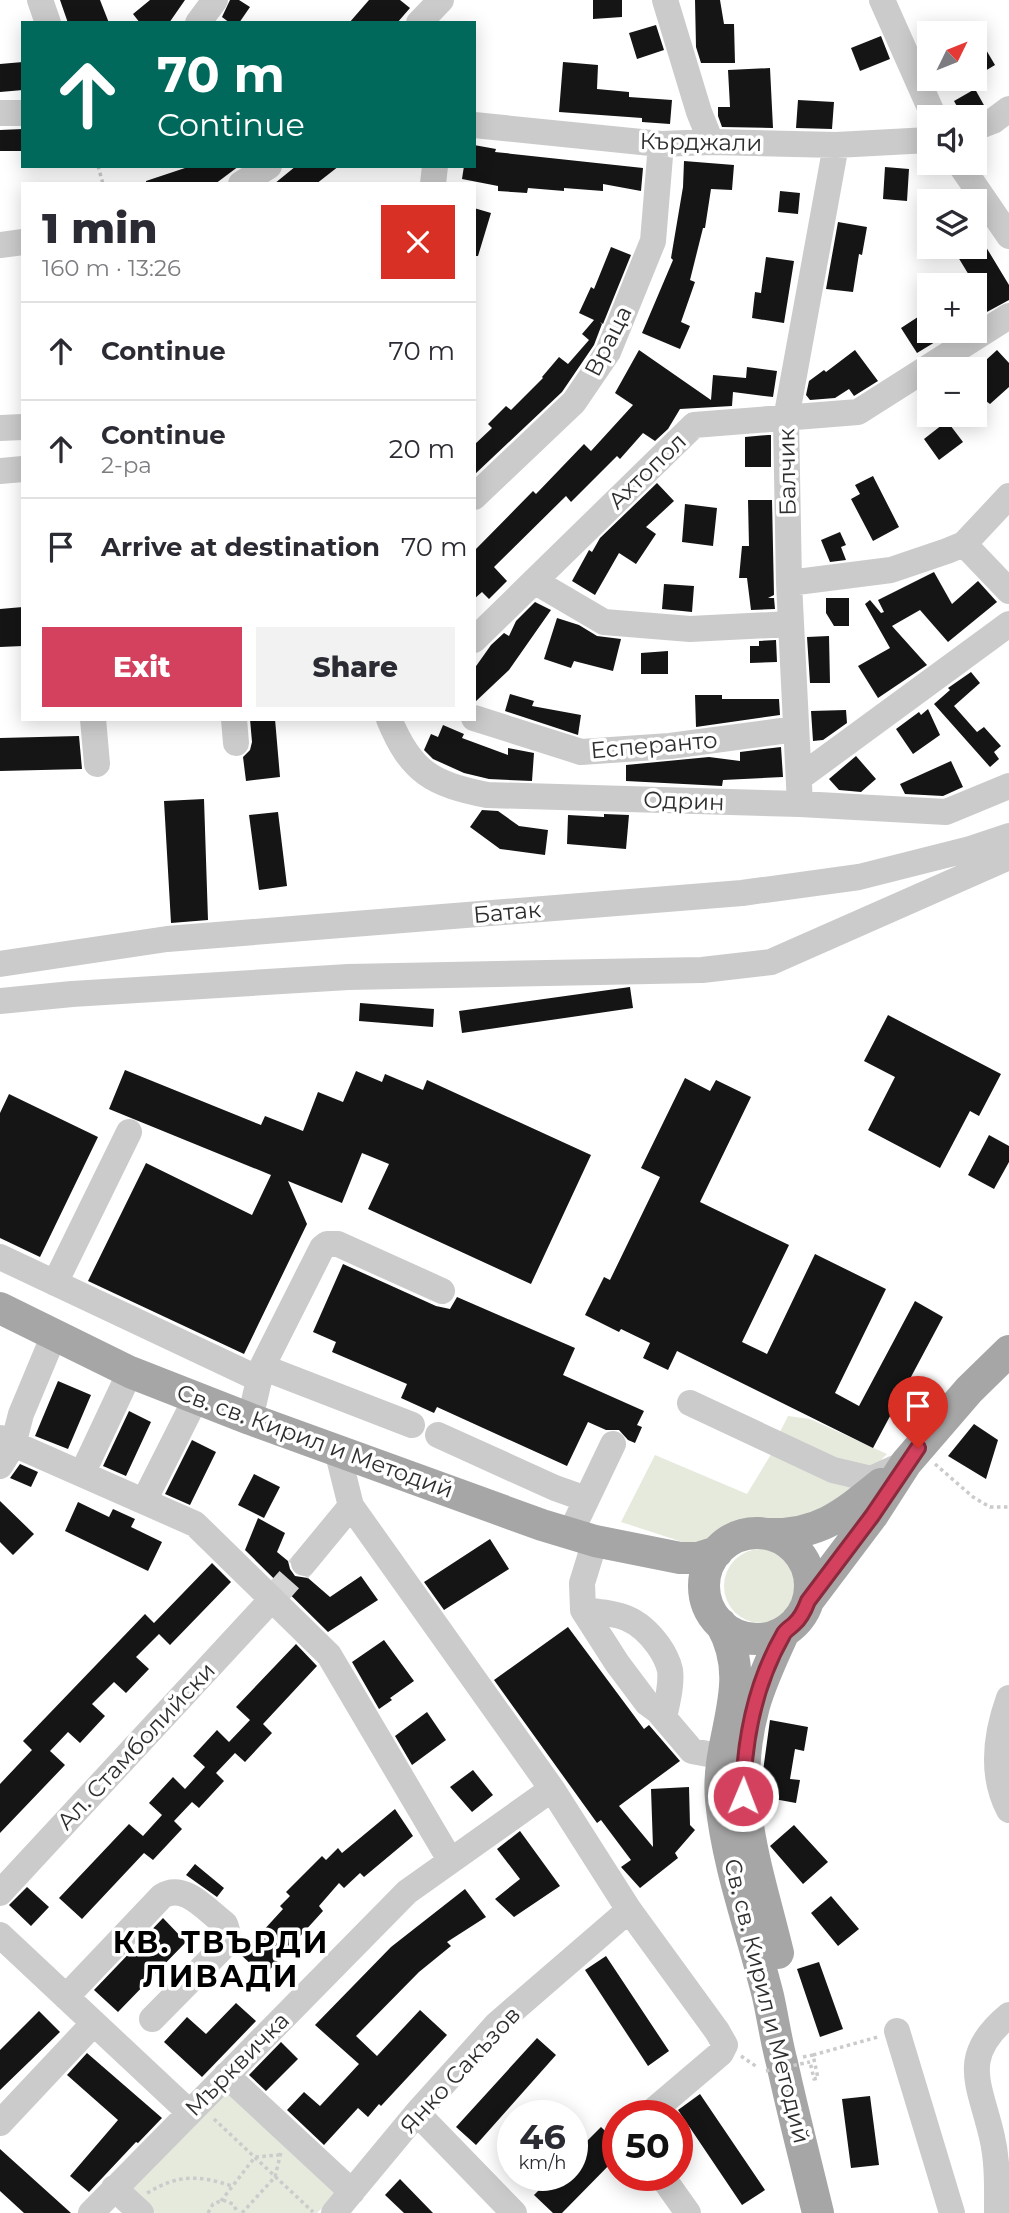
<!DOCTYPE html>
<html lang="en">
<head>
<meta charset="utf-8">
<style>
	body { margin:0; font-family:Montserrat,sans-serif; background:#f2f2f3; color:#2b2b33; height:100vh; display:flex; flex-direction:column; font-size:26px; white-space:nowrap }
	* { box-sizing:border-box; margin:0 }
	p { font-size:23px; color:#7c7c81 }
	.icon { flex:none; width:38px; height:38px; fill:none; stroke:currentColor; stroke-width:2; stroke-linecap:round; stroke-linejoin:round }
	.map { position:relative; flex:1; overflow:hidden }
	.details { position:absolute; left:21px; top:182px; width:455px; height:539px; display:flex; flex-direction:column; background:#fff; border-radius:0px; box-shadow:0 4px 18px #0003 }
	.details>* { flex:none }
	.hud { position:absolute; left:21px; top:21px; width:455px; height:147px; border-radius:0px; box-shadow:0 4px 18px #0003; background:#00695c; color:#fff; overflow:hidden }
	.needle { width:46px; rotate:47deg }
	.buttons { position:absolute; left:917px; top:21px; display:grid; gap:14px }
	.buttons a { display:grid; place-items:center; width:70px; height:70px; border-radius:0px; background:#fff; box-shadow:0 4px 18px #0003; font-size:35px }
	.speed { position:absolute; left:497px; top:2100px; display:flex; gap:14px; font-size:35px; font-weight:700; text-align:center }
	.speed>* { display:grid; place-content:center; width:91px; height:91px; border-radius:50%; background:#fff; box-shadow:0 4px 18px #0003; line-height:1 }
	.speed small { font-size:18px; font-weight:400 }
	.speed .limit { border:10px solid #d22; background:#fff; color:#111 }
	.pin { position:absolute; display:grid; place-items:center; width:60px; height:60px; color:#fff; margin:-72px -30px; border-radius:50% 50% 50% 0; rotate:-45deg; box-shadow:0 0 7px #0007 }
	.pin .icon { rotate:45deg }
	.me { position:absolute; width:77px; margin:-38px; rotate:1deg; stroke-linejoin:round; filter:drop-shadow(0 0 5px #0008) }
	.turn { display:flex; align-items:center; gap:24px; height:147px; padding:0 21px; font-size:32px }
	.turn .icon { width:91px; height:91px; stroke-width:2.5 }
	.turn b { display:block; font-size:49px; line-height:60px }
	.round { display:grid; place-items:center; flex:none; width:74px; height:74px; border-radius:0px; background:#f2f2f3 }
	.head { display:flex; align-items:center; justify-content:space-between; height:119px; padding:0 21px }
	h1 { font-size:42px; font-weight:800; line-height:52px }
	.cta { display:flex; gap:14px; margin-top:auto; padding:14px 21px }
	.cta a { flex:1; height:80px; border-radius:0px; background:#d4415e; color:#fff; font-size:28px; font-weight:800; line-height:80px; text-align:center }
	.cta a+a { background:#f2f2f3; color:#2b2b33 }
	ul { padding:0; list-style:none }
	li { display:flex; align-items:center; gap:21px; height:98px; padding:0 21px; border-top:2px solid #e1e1e2 }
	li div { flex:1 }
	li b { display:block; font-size:26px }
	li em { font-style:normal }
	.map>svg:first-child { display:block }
</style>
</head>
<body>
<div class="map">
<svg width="1009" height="2213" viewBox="0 0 1009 2213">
	<rect width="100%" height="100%" fill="#fff"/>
	<path fill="#e5eadd" d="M788 1416 810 1419 887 1454 868 1473 779 1434Z
		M773 1451 860 1485 819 1517 764 1520 736 1525 701 1548 621 1522 655 1455 747 1494Z
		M724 1586a37 37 0 1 1 74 0a37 37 0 1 1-74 0Z
		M226 2084 338 2192 317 2213H155L127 2186Z"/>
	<path fill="#151515" d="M60 0H100L109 23H68Z
		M150 0H185L169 23H140L133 14Z
		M230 0H239L250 7 239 23H230L222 17Z
		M369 0H400L410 8 397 23H349Z
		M593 0H622V17L593 19Z
		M695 0H720L724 24H734L735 63H701L696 47Z
		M656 25 664 50 637 59 629 33Z
		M975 31 995 65 975 77Z
		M881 36 890 59 860 71 851 48Z
		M23 62V90L0 92V64Z
		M563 62 598 65 597 89 629 92V97L672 100 670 124 642 122V118L559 112Z
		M770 68 773 128 722 127 718 116V107H730L728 70Z
		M975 89 985 107 963 117 954 101Z
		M798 100 834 102 832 129 796 128Z
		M23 129V151H0V130Z
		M474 145 496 149 495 152 643 168 641 191 603 184V191L564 188V191L528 188 527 193 498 191V186L462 179 464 166H474Z
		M684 161 734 165 732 190 711 189 705 228H703L690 280 695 282 681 322 690 326 680 349 642 333 673 260 671 258 683 187Z
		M191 166H239L215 184H146V181Z
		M296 166H339L316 184H274Z
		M885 167 909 169 907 201 883 199Z
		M780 191 800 193 798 214 778 212Z
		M474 208 491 213 478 256H474Z
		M838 222 867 227 862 255 859 254 853 292 826 289Z
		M983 242 1009 285V300L985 313 975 297V285L958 257Z
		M611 247 631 255 603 324 600 322 602 324 594 345 562 392 474 475V445L492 428 488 424 506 406 511 410 543 378 542 377 559 357 568 364 589 340 582 334 594 320 579 313 591 287 594 289Z
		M766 257 794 261 784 323 752 318 755 292 761 293Z
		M924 313 929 322V331H935L940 339 917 353 901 328Z
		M639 350 711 400 713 375 746 378 747 367 777 371 773 397 733 392 732 406 680 409 668 429 655 441 643 433 620 459 617 456 571 502 566 496 494 567 507 581 489 599 482 592 474 599V551L533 491 536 494 584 444 591 451 633 405 615 393Z
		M855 350 878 381 854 396 849 389 835 398 810 400 806 395 809 381 824 370 826 372Z
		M997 350 1009 363V387L990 404 986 401 975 411V370Z
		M947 421 963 442 939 460 924 439Z
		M768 435H771V467H745V437Z
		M873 476 899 527 873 541 851 499 860 494 855 485Z
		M657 483 674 501 646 527 656 534 636 564 619 553 595 595 572 581 589 550 592 552 600 538Z
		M748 500H772L774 595 768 598H774L775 609 751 610 747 578H739L742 546H749Z
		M685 504 717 508 713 546 682 542Z
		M840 532 846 545 841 547 846 560 830 562 821 540Z
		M934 572 952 604 978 581 997 602 948 642 920 610 892 626 927 665 878 698 858 666 890 648 865 604 870 600 881 613 884 612 878 600Z
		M664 584 694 586 692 612 662 609Z
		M826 598H849V626H834L826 613Z
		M535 602 551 610 509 670 474 703V669L491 645 504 633 509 636 516 621Z
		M23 607V646L0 647V609Z
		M557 618 579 625 597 636 621 639 613 671 574 661 571 668 544 659Z
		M829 636 830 683H810L807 637Z
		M776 640 777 662 750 663V646H759V641Z
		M668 651V674H641V653Z
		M971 672 980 683 954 706 977 732 984 727 1001 746 994 752 999 759 990 767 934 704 950 690 948 688Z
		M510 694 534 701 532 706 581 715 578 735 505 711Z
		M695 695H722V699H779L780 715 696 727Z
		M928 709 940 735 913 754 896 729 919 712 921 715Z
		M846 710 847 723 823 740 813 741 811 711Z
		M250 719H275L280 777 246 781 243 757 250 750 252 742Z
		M443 725 464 734 462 738 508 755V748L534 753 532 781 489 779 464 773 433 759 424 750 431 734 438 737Z
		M79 736 82 769 0 771V738Z
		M781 747 783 777 723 780 722 786 626 781V765L709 757 740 761V752Z
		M856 756 876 779 861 792 839 790 829 779Z
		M951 761 963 787 943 796 905 794 900 784Z
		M204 799 208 920 171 923 164 801Z
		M482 810 498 811 519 826 548 830 545 855 500 849 470 827Z
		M278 812 287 886 259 890 249 815Z
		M604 814 629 815 626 849 567 844 568 815 604 817Z
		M630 987 633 1008 462 1033 459 1011Z
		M360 1003 434 1009 433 1027 359 1021Z
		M888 1015 1001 1074 979 1116 970 1111 940 1168 868 1130 895 1077 864 1061Z
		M125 1070 261 1125 265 1116 303 1131 318 1092 343 1102 356 1071 382 1082 385 1074 423 1090 427 1080 591 1155 531 1284 368 1209 389 1164 362 1153 342 1203 288 1181 307 1224 244 1354 88 1281 146 1163 252 1215 271 1175 109 1109Z
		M685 1078 710 1091 716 1080 751 1097 700 1202 789 1245 742 1342 767 1354 815 1254 886 1289 835 1393 859 1406 915 1301 943 1317 873 1448 677 1351 668 1370 643 1358 650 1343 621 1329 619 1332 585 1315 604 1277 610 1280 660 1177 641 1168Z
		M9 1094 98 1137 40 1257 0 1238V1113Z
		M989 1135 1009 1146V1162L994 1189 968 1175Z
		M343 1264 436 1306 450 1309 457 1297 575 1348 563 1375 644 1411 637 1425 642 1427 635 1443 628 1440 619 1430H606L588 1422 567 1466 437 1407 434 1413 401 1398 407 1384 332 1352 336 1342 313 1332Z
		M58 1381 91 1395 68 1449 35 1436Z
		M129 1411 151 1422 126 1476 103 1466Z
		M974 1424 998 1440 986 1479 948 1456Z
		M192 1440 216 1452 190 1505 165 1494Z
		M20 1464 38 1472 31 1487 10 1478Z
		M254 1474 280 1487 264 1518 238 1505Z
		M0 1501 34 1534 13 1555 0 1542Z
		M78 1502 109 1517 113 1509 135 1519 131 1527 162 1542 148 1571 65 1531Z
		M258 1518 285 1533 277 1552 288 1561 290 1569 295 1576 308 1578 330 1597 361 1576 378 1600 328 1632 245 1550Z
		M490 1539 509 1569 444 1610 424 1582Z
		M212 1563 231 1582 170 1645 159 1634 136 1657 149 1669 126 1693 114 1682 92 1704 105 1716 80 1743 68 1732 50 1751 65 1765 0 1833V1784L32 1750 23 1741 145 1614 154 1623Z
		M568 1627 644 1729 649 1725 680 1761 619 1806 653 1847 651 1789 689 1787 690 1825 695 1830 675 1853 678 1858 640 1888 621 1867 631 1860 601 1820 597 1823 494 1680Z
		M384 1640 414 1681 390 1698 392 1700 379 1709 352 1662Z
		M296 1644 317 1666 263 1724 272 1733 245 1762 235 1753 216 1773 224 1781 199 1808 192 1802 174 1821 182 1829 153 1860 144 1853 82 1919 59 1898 129 1824 143 1836 162 1815 149 1803 173 1777 185 1789 205 1767 193 1756 217 1730 229 1742 250 1720 236 1707Z
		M427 1712 446 1740 412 1765 395 1736Z
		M770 1720 808 1727 804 1751 795 1749 790 1779 800 1780 796 1803 763 1797V1771Z
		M473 1770 493 1795 472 1812 450 1787Z
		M395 1809 413 1836 364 1877 360 1873 344 1888 339 1883 319 1906 323 1911 264 1976 241 1955 283 1909 280 1906 290 1896 286 1892 322 1856 326 1860 338 1848 342 1853Z
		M794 1825 828 1862 803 1884 770 1846Z
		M520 1831 560 1886 514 1917 495 1899 520 1879 497 1849Z
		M195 1864 224 1888 217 1897 186 1875Z
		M27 1887 49 1907 31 1926 9 1905Z
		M465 1889 486 1917 447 1942 451 1946 419 1972 356 2036 377 2056 420 2010 447 2035 381 2106 379 2104 368 2117 358 2108 324 2145 287 2110 304 2092 320 2106 359 2064 315 2025 391 1947Z
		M831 1896 859 1929 838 1946 811 1913Z
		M163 1918 186 1942 118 2012 94 1990Z
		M606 1956 669 2051 648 2066 585 1970Z
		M819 1962 843 2029 820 2037 797 1969Z
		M236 2003 256 2021 202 2077 164 2042 187 2017 206 2034Z
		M39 2011 60 2032 0 2090V2050Z
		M537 2038 556 2055 476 2145 456 2127Z
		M281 2042 298 2059 266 2091 249 2075Z
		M87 2053 162 2118 138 2143 136 2142 89 2192 70 2176 118 2120 67 2075Z
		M700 2094 765 2190 742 2205 678 2110Z
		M870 2096 879 2165 851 2168 842 2099Z
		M601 2127 618 2143V2156L562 2213H553L534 2195 554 2175H572V2156Z
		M0 2149 71 2213H24L0 2191Z
		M400 2179 433 2213H404L385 2195Z"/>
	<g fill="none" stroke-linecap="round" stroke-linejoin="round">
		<path stroke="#d5d5d5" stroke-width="26" stroke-dasharray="26 13" stroke-linecap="butt" d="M272 1599 304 1563"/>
		<path stroke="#cbcbcb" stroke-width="3.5" stroke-dasharray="3.5 3.5" stroke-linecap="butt" d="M98 166 103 184
			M935 1464 973 1497 990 1507H1009
			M813 2055 878 2037
			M741 2056 757 2067
			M803 2057 813 2055 818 2078 814 2079 810 2062
			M214 2119 313 2212
			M147 2193C179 2174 198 2175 232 2186
			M221 2201 255 2157 279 2155
			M208 2213 213 2204 223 2200 233 2204 238 2213
			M242 2213 275 2177 281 2152"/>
		<path stroke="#cbcbcb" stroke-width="26" d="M40 0 48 23
			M665 0 699 112 711 142
			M882 0 934 117
			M198 23 215 0
			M419 23 441 0
			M0 113H23
			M474 125 661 144 711 142 836 145 929 140
			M975 128 993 121 1009 109
			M959 163 1009 236
			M241 184 269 166
			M433 184 435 166
			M0 245 23 242
			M0 428 23 427
			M0 471 23 469
			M474 497 574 402 608 352 653 241 661 144
			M964 544 1009 591
			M534 581 604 622 690 629 791 624
			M789 583 891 570 947 551 964 544 1009 496
			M474 640 694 425 858 412 1009 316
			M474 718 581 752 670 746 796 729
			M93 719 97 764
			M234 719 236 743
			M389 719C411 773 433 784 487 795L800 804 946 812 1009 786
			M799 778 1009 624
			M800 804 789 583 786 419 836 145
			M0 964 167 939 742 893 859 877 970 849 1009 836
			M0 1001 72 994 348 977 702 970 771 962 1009 857
			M0 1257 259 1379
			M55 1283 129 1132
			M262 1367 412 1425
			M690 1403 833 1470 871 1479 895 1468
			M250 1419 262 1367 322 1248 327 1244H338L442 1291
			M438 1435 555 1488 586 1499
			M0 1438 195 1524 329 1655 450 1860
			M337 1450 351 1506 552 1789 629 1910 717 2031 725 2045 721 2053 647 2116
			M0 1466 13 1445 21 1414 54 1335
			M82 1474 130 1372
			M144 1501 196 1398
			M570 1534 613 1444
			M595 1541 582 1583 583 1610 617 1663 647 1703 658 1711 692 1751 724 1757
			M304 1563 351 1506
			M583 1610C618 1614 636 1615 658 1645 663 1652 668 1661 670 1670 672 1685 667 1703 664 1718
			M1009 1698C996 1734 990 1774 1009 1810
			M0 1893 272 1599
			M0 1935 189 2112
			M66 1997 162 1896C185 1882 207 1911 225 1924 229 1934 228 1938 223 1947L152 2019
			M897 2031 952 2213
			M226 2075 352 2192
			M417 2113 514 2213
			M0 2123 94 2023
			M661 2175 688 2213
			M114 2188 141 2213
			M91 2213 407 1892 552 1789
			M334 2213 417 2113 497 2024 629 1910
			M997 2213C997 2188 998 2162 992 2137 980 2084 958 2057 1009 2015"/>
		<path stroke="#a6a6a6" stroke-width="32" d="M0 1308 130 1372 250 1419 542 1525 595 1541 680 1558H698L717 1552
			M704 1586a53 53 0 1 1 106 0a53 53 0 1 1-106 0Z
			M767 1534C818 1536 843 1515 881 1484
			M808 1601 872 1516 906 1463 969 1390 1009 1351
			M721 1624C756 1685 715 1737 721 1800 727 1865 752 1932 768 1996 773 2018 776 2041 782 2063 793 2113 806 2163 818 2213
			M778 1953C757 1866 729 1796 754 1706 761 1681 773 1656 784 1632"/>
		<path stroke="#cbcbcb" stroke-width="3.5" stroke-dasharray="3.5 3.5" stroke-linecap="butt" d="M766 2071 810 2062"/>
	</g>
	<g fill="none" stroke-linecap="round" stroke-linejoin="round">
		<g stroke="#8a2a3d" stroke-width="18">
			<path id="route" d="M743 1796C744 1740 755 1684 783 1635 785 1630 790 1628 794 1624 801 1618 805 1609 808 1601L872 1516 918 1448"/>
		</g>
		<use href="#route" stroke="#d4415e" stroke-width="12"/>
	</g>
	<g text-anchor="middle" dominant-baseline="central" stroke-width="7" stroke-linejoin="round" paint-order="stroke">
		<g font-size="23" fill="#2e2e2e" stroke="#fff">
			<text transform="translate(701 142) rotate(1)">Кърджали</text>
			<text transform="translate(608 341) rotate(-63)">Враца</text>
			<text transform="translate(647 471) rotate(-44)">Ахтопол</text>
			<text transform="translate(787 472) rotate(-91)">Балчик</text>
			<text transform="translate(654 745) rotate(-5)">Есперанто</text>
			<text transform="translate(684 801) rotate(2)">Одрин</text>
			<text transform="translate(507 912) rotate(-5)">Батак</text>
			<text transform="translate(315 1441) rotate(20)">Св. св. Кирил и Методий</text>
			<text transform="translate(136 1746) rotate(-47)">Ал. Стамболийски</text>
			<text transform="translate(767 2001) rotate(76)">Св. св. Кирил и Методий</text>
			<text transform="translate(237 2064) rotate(-45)">Мърквичка</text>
			<text transform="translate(460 2070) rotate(-47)">Янко Сакъзов</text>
		</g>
		<g font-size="30" font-weight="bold" letter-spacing="2" fill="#000" stroke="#fff">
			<text x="221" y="1942">КВ. ТВЪРДИ<tspan x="221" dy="34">ЛИВАДИ</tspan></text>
		</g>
	</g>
</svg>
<div class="buttons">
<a><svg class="needle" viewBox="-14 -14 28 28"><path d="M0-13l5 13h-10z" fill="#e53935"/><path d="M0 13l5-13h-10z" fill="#7c7c81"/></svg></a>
<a><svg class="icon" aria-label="sound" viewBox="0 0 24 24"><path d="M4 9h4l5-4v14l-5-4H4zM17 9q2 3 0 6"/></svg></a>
<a><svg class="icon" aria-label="layers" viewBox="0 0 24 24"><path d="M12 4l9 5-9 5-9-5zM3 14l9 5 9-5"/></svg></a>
<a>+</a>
<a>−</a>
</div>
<div class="speed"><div>46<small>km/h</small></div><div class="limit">50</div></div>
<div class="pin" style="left:918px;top:1448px;background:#d93025"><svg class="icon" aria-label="arrive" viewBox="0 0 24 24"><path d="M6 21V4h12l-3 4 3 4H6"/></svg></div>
<svg class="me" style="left:743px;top:1796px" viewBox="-20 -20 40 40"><circle r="17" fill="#d4415e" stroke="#fff" stroke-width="3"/><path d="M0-11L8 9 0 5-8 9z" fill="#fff"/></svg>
<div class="hud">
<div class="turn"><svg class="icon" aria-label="ahead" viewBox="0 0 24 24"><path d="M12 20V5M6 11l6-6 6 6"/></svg><div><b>70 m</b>Continue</div></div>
</div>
<section class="details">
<div class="head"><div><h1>1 min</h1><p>160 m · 13:26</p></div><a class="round" style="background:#d93025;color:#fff"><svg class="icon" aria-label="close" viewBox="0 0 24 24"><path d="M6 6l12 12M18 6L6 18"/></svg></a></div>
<ul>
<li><svg class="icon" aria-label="ahead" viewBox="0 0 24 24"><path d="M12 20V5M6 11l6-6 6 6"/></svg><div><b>Continue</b></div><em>70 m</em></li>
<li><svg class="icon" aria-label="ahead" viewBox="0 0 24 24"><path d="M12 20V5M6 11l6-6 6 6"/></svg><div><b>Continue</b><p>2-ра</p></div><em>20 m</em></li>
<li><svg class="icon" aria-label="arrive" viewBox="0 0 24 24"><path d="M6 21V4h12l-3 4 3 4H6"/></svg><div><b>Arrive at destination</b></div><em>70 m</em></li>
</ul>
<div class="cta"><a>Exit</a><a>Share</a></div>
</section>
</div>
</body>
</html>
